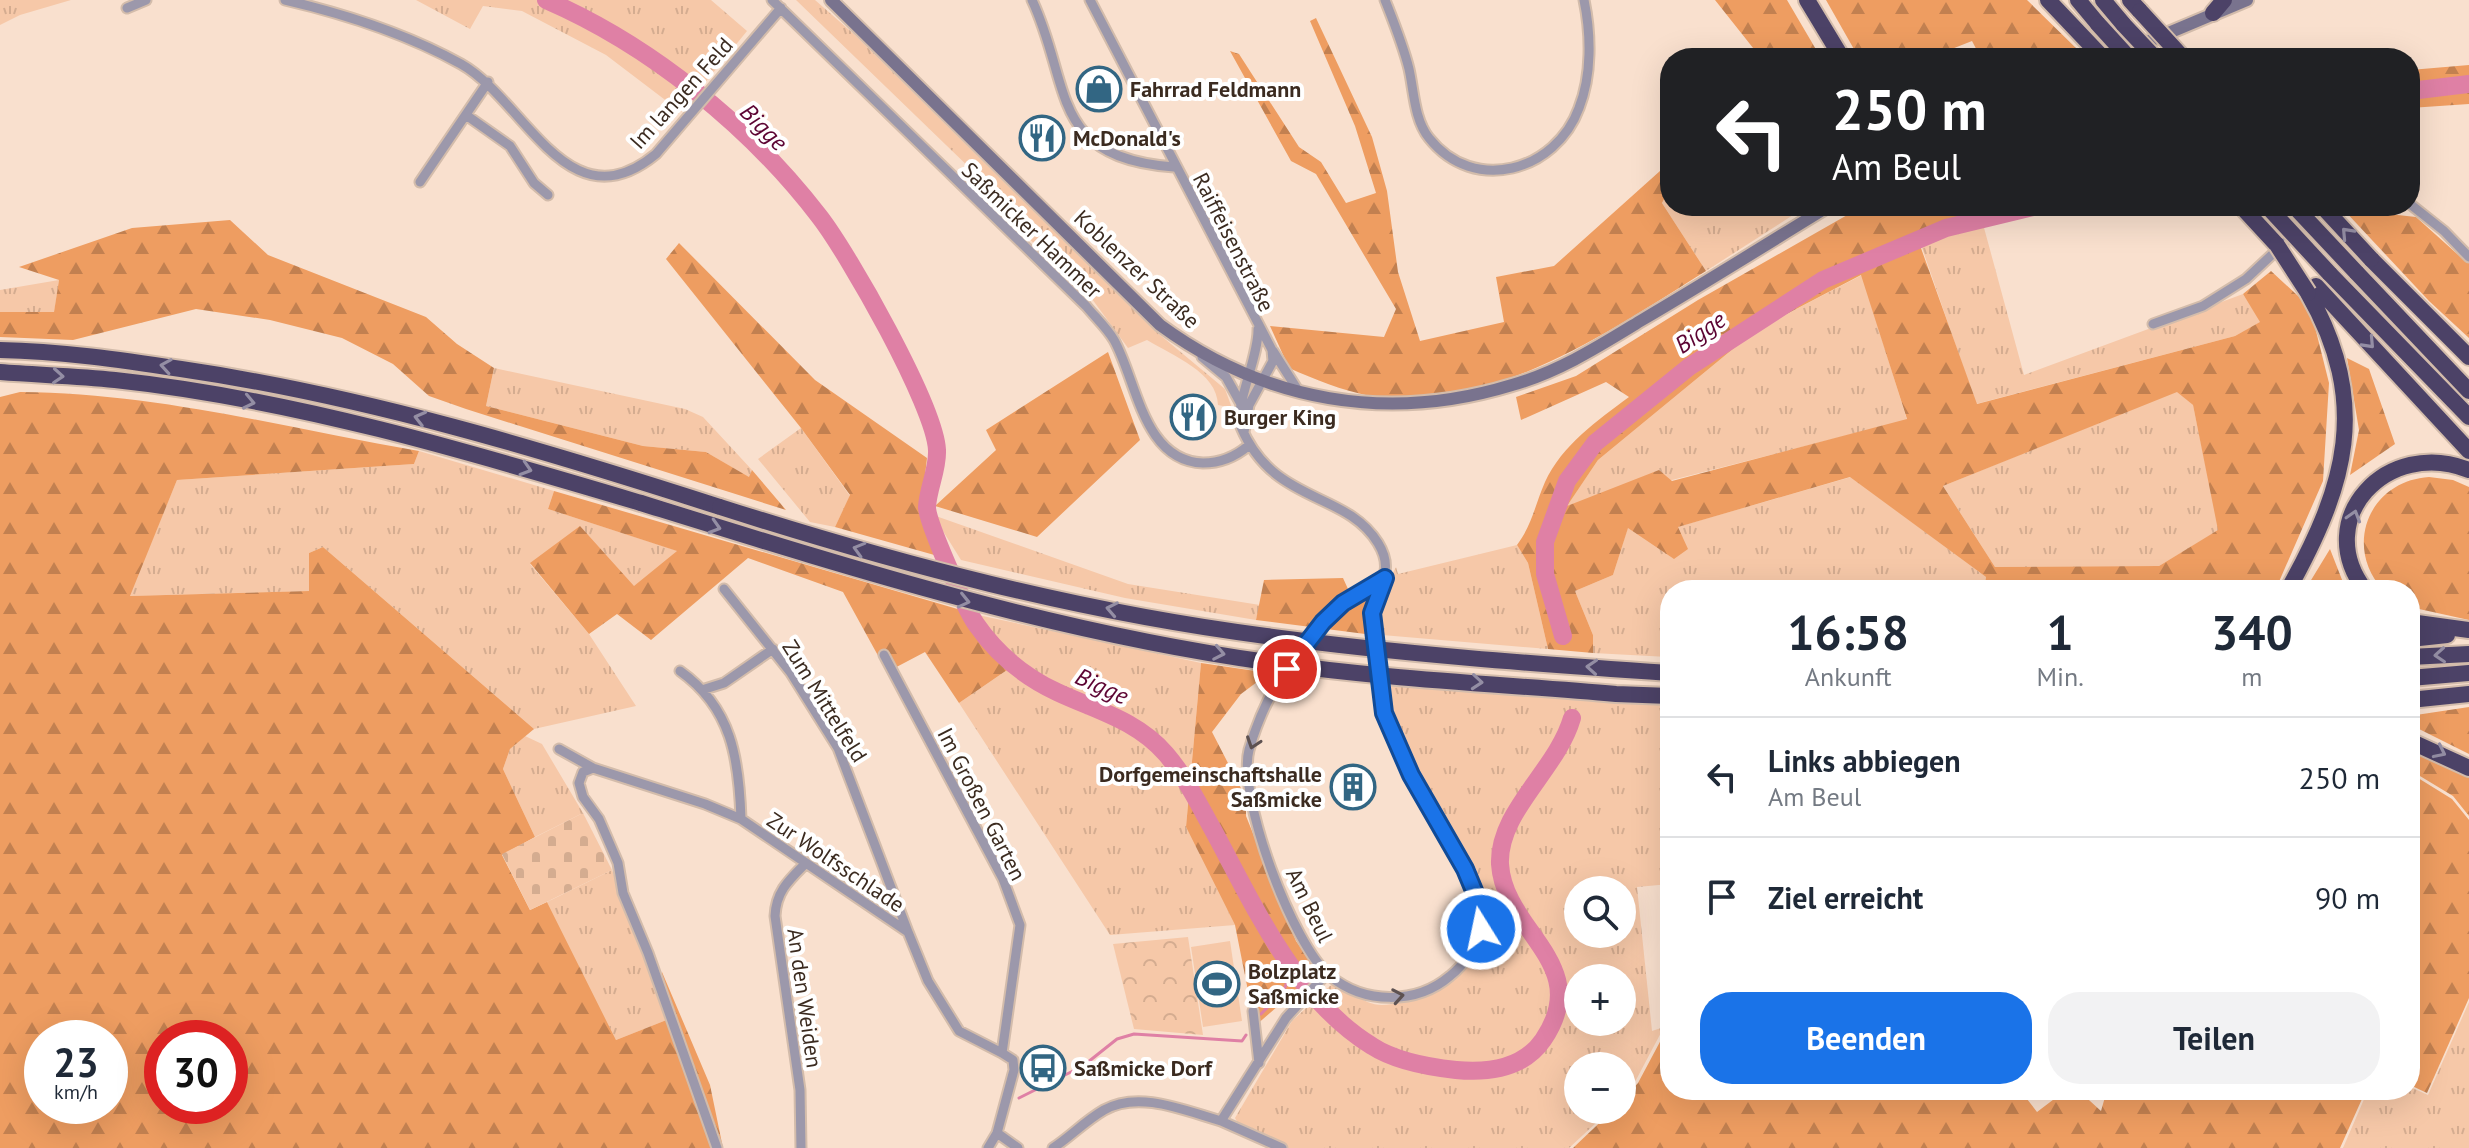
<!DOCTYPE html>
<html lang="de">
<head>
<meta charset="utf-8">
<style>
	body { margin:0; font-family:"PT Sans",sans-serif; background:#f2f2f3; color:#1f2937; height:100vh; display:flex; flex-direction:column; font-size:30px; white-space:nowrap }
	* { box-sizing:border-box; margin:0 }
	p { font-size:26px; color:#747a83 }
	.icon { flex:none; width:44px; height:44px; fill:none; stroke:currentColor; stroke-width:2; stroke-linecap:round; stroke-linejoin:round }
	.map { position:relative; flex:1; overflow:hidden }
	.sheet { position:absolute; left:1660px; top:580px; width:760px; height:520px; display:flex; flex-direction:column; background:#fff; border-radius:32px; box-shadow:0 8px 32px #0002 }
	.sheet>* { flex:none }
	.hud { position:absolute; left:1660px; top:48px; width:760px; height:168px; border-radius:32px; box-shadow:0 8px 32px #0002; background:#202124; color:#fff; overflow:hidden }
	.tools { position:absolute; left:1564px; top:876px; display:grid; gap:16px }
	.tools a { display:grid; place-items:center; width:72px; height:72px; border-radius:50%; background:#fff; box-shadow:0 8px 32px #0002; font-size:40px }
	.speed { position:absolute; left:24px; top:1020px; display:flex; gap:16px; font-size:40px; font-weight:700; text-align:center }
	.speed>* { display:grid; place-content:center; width:104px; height:104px; border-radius:50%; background:#fff; box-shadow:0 8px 32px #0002; line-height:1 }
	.speed small { font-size:20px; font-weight:400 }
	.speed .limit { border:12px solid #d22; background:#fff; color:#111 }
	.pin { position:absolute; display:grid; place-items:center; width:68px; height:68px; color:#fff; margin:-34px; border:4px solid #fff; border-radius:50%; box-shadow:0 2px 8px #0007 }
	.me { position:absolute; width:88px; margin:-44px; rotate:350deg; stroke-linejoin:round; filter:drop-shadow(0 0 6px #0008) }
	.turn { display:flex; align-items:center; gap:28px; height:168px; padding:0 40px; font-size:36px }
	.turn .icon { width:104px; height:104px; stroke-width:2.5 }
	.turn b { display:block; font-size:56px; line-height:68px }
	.eta { display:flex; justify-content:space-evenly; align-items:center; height:136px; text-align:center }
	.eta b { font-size:48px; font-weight:600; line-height:56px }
	.cta { display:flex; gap:16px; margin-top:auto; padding:16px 40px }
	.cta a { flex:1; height:92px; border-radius:32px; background:#1a73e8; color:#fff; font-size:32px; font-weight:600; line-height:92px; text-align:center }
	.cta a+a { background:#f2f2f3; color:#1f2937 }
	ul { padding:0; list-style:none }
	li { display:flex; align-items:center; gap:24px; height:120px; padding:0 40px; border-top:2px solid #e0e1e3 }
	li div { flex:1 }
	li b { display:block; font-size:30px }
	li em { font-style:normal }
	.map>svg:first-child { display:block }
</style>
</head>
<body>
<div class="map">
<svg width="2469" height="1148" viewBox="0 0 2469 1148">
	<defs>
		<pattern id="grass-tufts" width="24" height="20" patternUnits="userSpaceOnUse" patternTransform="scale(2)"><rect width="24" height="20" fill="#f6c8a8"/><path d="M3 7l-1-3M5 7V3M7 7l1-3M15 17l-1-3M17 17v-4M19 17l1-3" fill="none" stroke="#d4ac90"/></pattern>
		<pattern id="forest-firs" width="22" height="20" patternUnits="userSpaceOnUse" patternTransform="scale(2)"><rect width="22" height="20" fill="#ee9d61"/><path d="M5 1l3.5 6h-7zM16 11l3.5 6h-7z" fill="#c28050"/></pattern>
		<pattern id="cemetery-stones" width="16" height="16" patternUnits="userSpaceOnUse" patternTransform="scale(2)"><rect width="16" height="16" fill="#f6c8a8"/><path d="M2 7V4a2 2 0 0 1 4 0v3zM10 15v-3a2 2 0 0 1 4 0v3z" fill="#d4ac90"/></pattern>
		<pattern id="park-crowns" width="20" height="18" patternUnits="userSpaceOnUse" patternTransform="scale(2)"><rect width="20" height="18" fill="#f6c8a8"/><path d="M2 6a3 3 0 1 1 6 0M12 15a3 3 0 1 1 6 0" fill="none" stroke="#d4ac90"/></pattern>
	</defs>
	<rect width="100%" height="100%" fill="#f9e0ce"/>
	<path fill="url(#grass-tufts)" fill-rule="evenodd" d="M0 0H71L20 15 0 25Z
		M416 0H711L747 31 681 112 606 55 522 11 483 6 470 29Z
		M796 0H815L855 35 1153 329 1225 389 1232 408 1218 405C1217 372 1173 356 1147 340L1128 348 1092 299 1000 211 1006 203Z
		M1670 188V206H1807L1706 271 1662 203Z
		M1983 224 2024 375 2243 294 2261 322 2235 336 1976 404 1921 245 1948 232Z
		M1862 275 1907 420 1566 507 1598 460 1756 330Z
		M59 280 54 313 0 312V290Z
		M494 368 685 409 703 417 752 470 750 478 706 452 643 446 486 406Z
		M2177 391 2193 405 2219 530 2159 566 1995 567 1943 486Z
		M801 428 850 496 835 527 810 522 758 459Z
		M419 451 554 491 548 509 678 551 634 587 530 564 589 634 636 706 534 729 323 547 309 553 310 591 129 596 177 480 414 464Z
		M1851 477 1986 577 1984 590H1927L1918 586 1919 590H1670L1668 657 1593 653V635L1575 591 1613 575 1628 527H1677Z
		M933 515 1128 584 1260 605 1256 620 1125 598 961 560Z
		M1517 545 1528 563 1548 649 1382 635 1378 603 1396 567 1398 574Z
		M978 615 1201 663 1186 827 1235 925 1110 935 959 703 1010 668Z
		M1387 684 1667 705 1670 709V884L1637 887 1652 1031 1664 1027 1636 1080 1622 1096V1066H1578V1110H1610L1569 1148H1286L1240 1127 1235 1118 1292 1021 1331 985C1349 987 1362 1005 1382 1005 1434 1003 1495 964 1487 906 1454 833 1395 766 1387 684ZM1578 890H1622V934H1578ZM1578 978H1622V1022H1578Z
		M525 736 542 744 583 813 535 837 503 769 510 749Z
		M612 870 669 1019 616 1040 547 902Z
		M2469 1002V1148H2343L2368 1090H2410V1087L2428 1095Z"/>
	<path fill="url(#forest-firs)" fill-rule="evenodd" d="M1715 0H1787L1821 58H1761Z
		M1826 0H2027L2080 52 2067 58H1981L1972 41 1929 58H1859Z
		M1316 18 1372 137 1387 191 1398 272 1420 341 1504 322 1496 277 1554 266 1670 162V188L1662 203 1706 271C1612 330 1487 416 1370 396 1341 390 1316 380 1289 368L1270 326 1384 337 1396 309 1316 174 1291 161 1230 51 1239 54 1299 147 1321 162 1346 203 1376 193 1355 126 1310 21Z
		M2469 65V104L2410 108V70Z
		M1863 206H1978L1979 212 1917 237 1977 404 2235 336 2260 322 2243 294 2271 271 2310 307 2329 383 2323 481 2278 584 2271 590H1984L1986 577 1850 477 1678 527 1688 549 1674 559 1628 528 1613 575 1575 591 1593 635V653L1548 649 1528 563 1517 545C1532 525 1535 505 1545 482 1562 445 1598 420 1629 397L1606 382 1521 420 1516 397 1576 376 1698 300ZM1861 275 1907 419 1672 481 1659 470 1567 506 1598 460 1756 330ZM2177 392 2193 405 2218 530 2159 566 1995 567 1943 486Z
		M2343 209 2416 217 2465 261 2469 260V338L2429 301Z
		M230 220 268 255 426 317 457 344 494 368 486 406 643 446 706 452 749 477 752 470 786 510 466 409 429 396 393 364 342 338 270 320 196 309 73 340 0 337V312H54L59 280 19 267 132 228Z
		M679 243 815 380 927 458 921 511 945 558 835 527 850 495 801 428 666 259Z
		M1108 352 1140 440 1037 537 935 506 996 450 986 430Z
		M2347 358 2369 369 2395 444 2350 475 2359 430Z
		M20 392C158 393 285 428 419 451L414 464 177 480 130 596 309 591V553L323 547 534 729 510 749 503 769 535 837 502 855 530 910 547 902 616 1040 669 1019 660 982 662 972 710 1085 723 1148H0V397ZM42 1038H110V1106H42ZM162 1038H230V1106H162Z
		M2429 477 2453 480 2469 487V620L2410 607V590H2383C2343 546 2369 481 2429 477Z
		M554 491 978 615 1010 668 959 703 925 652 887 672 843 592 748 558 651 640 617 614 589 634 530 563 580 526 634 586 677 551 548 509Z
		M2330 549 2346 590H2305Z
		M1343 578 1353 600 1369 599 1373 635 1256 620 1264 580Z
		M1201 663 1269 673 1241 694 1212 732 1246 798V816L1296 941 1318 971 1255 1026 1235 925 1186 827Z
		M2469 707V754L2417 728 2416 715Z
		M2410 744 2469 771V816L2453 796 2410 770Z
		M2410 773 2452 799 2469 820V998L2427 1093 2410 1085Z
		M1670 1023V1090L1681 1092 2020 1090 2037 1112 2066 1090H2078L2101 1111 2107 1090H2366L2340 1148H1573L1613 1110H1622V1100L1638 1083Z"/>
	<path fill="url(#cemetery-stones)" d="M583 813 612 870 530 910 502 854Z"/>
	<path fill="url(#park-crowns)" d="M1188 937 1203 1035 1134 1029 1113 944Z"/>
	<path fill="#f6c8a8" d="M1230 941 1242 1021 1203 1027 1191 947Z"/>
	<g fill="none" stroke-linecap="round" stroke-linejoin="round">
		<path stroke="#df80a5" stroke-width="3" d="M1261 1014 1284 990 1289 976 1295 970
			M1019 1098 1083 1066 1117 1039 1134 1034 1242 1041 1246 1035"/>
		<path stroke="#df80a5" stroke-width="18" d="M546 0C650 45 750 126 819 216 848 253 935 406 937 450 938 469 928 488 927 507 927 522 966 610 976 624 996 653 1025 677 1057 692 1095 710 1137 720 1166 754 1185 776 1198 803 1212 828 1254 905 1294 998 1372 1046 1395 1061 1428 1067 1456 1070 1488 1073 1523 1069 1543 1040 1595 964 1504 932 1500 864 1498 811 1557 770 1572 718
			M2410 91 2469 84
			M1563 636 1545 574V542L1567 481 1595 443 1689 367 1823 280 1946 228 2037 206"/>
		<g stroke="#d3bcab" stroke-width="13">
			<path id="street" d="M285 0C345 14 407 34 461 64 525 100 568 227 656 154L781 8
				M772 0 1086 306C1095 317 1107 328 1114 340 1137 381 1143 461 1203 463 1220 463 1235 457 1248 446
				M1032 0C1072 85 1048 158 1174 167
				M1090 0 1272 350 1273 361 1249 405 1244 432
				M1385 0C1394 23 1403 45 1409 69 1414 91 1414 119 1429 138 1474 195 1556 171 1579 108 1592 75 1591 34 1584 0
				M127 8 146 0
				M466 115 510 146 534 183 548 195
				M420 182 488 82
				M2410 204 2444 231 2469 257
				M2153 324 2203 306 2246 279 2324 206
				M1258 329C1259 357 1233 409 1241 427 1274 505 1345 490 1378 543 1397 574 1374 586 1372 614 1370 646 1383 711 1395 741 1415 790 1485 876 1481 925 1479 944 1464 965 1450 976 1416 1005 1364 1004 1330 976 1293 946 1237 796 1249 750 1264 697 1297 642 1339 607 1353 595 1372 591 1385 578
				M1273 351 1299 392
				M1202 357 1226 377 1241 404
				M724 589 791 673 838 748 908 932
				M884 655 1003 879 1020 925 1002 1053 1013 1060 1014 1070 997 1133 1018 1148
				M680 671C732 708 739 759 741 819
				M705 689 724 683 773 649
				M559 749 593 768
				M1253 1011 1259 1063
				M1221 1121 1282 1148
				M717 1148 648 953 623 893 618 863 599 819 583 797 579 783 583 772 593 768 705 804 741 819 908 932 928 981 959 1031 1002 1053
				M801 1148 800 1090 775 916C776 892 788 881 805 864
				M988 1148 997 1133
				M1053 1148C1070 1137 1085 1121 1104 1110 1139 1090 1186 1111 1221 1121L1286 1018 1327 973"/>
		</g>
		<g stroke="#d3bcab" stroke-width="16">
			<path id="secondary" d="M831 0 1160 325C1265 402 1388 423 1512 385 1559 372 1601 345 1642 320 1705 283 1767 244 1829 206
				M2109 58 2247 0"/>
		</g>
		<g stroke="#d3bcab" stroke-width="20">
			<path id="highway" d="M1807 0 1842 58
				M2048 0 2103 58
				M2078 0 2098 24
				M2103 0 2124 25
				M2130 0 2140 11
				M2213 13 2224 0
				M2241 206 2277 245
				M2371 259 2469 357
				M2356 272 2469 391
				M2329 273 2469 417
				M2316 286 2469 451
				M0 350C60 351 122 360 181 369 365 396 543 450 720 507
				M0 372C38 375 77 376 115 380 293 399 470 452 641 503
				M2288 590C2346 486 2371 403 2308 293
				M2365 590C2311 519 2387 437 2469 470
				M2410 622 2469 630
				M2410 639 2447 635
				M2410 657 2469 654
				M2410 678 2469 673
				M2410 700 2469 694
				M2410 741 2469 768"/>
		</g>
		<use href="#street" stroke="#9c98ab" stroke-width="9"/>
		<use href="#secondary" stroke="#79738e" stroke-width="12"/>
		<use href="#highway" stroke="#4c4267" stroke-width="16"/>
		<g stroke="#d3bcab" stroke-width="20" stroke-linecap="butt">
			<path id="highway-bridge" d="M2140 11 2183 58
				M2098 24 2129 58
				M2124 25 2155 58
				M2267 206 2329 273
				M2294 206 2356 272
				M2322 206 2371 259
				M2277 245 2308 293
				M641 503C847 567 1052 632 1267 662 1382 679 1500 684 1616 694L1670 696
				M720 507C898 564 1080 612 1266 636 1400 654 1535 664 1670 673"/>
		</g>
		<use href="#highway-bridge" stroke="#4c4267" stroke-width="16"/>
	</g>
	<defs><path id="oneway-chevron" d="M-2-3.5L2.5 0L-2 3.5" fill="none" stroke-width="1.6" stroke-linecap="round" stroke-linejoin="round" transform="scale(2)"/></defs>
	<g stroke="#948ea4">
		<use href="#oneway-chevron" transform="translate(2347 233) rotate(-133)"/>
		<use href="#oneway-chevron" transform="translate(2369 343) rotate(47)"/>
		<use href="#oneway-chevron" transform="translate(166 366) rotate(-171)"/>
		<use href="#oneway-chevron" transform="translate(58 376) rotate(4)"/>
		<use href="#oneway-chevron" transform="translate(249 402) rotate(12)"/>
		<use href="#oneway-chevron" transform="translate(420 418) rotate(-166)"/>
		<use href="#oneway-chevron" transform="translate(526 469) rotate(17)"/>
		<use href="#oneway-chevron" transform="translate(2354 516) rotate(-73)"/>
		<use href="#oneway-chevron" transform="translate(715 527) rotate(17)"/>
		<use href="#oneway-chevron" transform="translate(859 549) rotate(-164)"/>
		<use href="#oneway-chevron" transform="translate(964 601) rotate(13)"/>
		<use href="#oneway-chevron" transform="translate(1112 609) rotate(-169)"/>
		<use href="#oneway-chevron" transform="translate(1219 653) rotate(11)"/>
		<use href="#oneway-chevron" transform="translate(2440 655) rotate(176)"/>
		<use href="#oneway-chevron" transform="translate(1592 667) rotate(-176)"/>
		<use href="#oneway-chevron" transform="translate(1477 682) rotate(5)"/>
		<use href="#oneway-chevron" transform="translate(2440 752) rotate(26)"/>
	</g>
	<g stroke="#5d5151">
		<use href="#oneway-chevron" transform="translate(1253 743) rotate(109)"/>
		<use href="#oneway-chevron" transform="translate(1398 996) rotate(-10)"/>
	</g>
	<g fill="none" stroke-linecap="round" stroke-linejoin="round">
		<g stroke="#114b97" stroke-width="20">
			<path id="route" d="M1287 669 1323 622 1343 603 1385 578 1372 613 1384 713 1411 775 1465 869 1480 905 1481 929"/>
		</g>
		<use href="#route" stroke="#1a73e8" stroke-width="14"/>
	</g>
	<defs>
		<g id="shop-ring" transform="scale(2.3)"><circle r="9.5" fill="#fff" stroke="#326683" stroke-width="1.5"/><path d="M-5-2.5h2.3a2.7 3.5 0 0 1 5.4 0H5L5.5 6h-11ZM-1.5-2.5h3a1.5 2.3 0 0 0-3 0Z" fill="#326683"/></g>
		<g id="restaurant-ring" transform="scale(2.3)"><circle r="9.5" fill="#fff" stroke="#326683" stroke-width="1.5"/><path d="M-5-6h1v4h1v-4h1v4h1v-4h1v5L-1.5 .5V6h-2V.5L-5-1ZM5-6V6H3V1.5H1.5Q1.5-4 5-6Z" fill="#326683"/></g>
		<g id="building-ring" transform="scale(2.3)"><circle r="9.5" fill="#fff" stroke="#326683" stroke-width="1.5"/><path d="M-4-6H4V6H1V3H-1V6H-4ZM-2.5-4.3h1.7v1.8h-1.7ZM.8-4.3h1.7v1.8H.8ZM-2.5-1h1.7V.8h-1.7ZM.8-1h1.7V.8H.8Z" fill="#326683"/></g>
		<g id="stadium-ring" transform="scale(2.3)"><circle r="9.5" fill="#fff" stroke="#326683" stroke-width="1.5"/><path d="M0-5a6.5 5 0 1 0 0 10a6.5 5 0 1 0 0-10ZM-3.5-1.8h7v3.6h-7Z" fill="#326683"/></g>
		<g id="bus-ring" transform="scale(2.3)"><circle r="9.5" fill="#fff" stroke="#326683" stroke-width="1.5"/><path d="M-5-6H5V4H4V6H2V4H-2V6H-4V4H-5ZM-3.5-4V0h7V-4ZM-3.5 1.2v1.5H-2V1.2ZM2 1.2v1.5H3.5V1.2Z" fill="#326683"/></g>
	</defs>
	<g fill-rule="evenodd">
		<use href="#shop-ring" x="1099" y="89"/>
		<use href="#restaurant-ring" x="1042" y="138"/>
		<use href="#restaurant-ring" x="1193" y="417"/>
		<use href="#building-ring" x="1353" y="787"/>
		<use href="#stadium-ring" x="1217" y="984"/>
		<use href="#bus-ring" x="1043" y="1068"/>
	</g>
	<g text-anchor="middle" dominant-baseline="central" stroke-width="8" stroke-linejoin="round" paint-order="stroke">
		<g font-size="22" font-weight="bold" fill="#3b2b20" stroke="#fff" text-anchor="start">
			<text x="1130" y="89">Fahrrad Feldmann</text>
			<text x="1073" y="138">McDonald's</text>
			<text x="1224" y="417">Burger King</text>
			<text x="1322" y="774" text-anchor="end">Dorfgemeinschaftshalle<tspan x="1322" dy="25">Saßmicke</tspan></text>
			<text x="1248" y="971">Bolzplatz<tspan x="1248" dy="25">Saßmicke</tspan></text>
			<text x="1074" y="1068">Saßmicke Dorf</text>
		</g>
		<g font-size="22" fill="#3b2b20" stroke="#fff">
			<text transform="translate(681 93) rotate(-48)">Im langen Feld</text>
			<text transform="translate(1032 230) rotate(44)">Saßmicker Hammer</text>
			<text transform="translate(1234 242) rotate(63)">Raiffeisenstraße</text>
			<text transform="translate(1137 269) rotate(43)">Koblenzer Straße</text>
			<text transform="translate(825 701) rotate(58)">Zum Mittelfeld</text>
			<text transform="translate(982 804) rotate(63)">Im Großen Garten</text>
			<text transform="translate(836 862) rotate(34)">Zur Wolfsschlade</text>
			<text transform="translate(1310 905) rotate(64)">Am Beul</text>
			<text transform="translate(805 998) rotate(82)">An den Weiden</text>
		</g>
		<g font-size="24" font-style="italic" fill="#5c0433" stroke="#fff">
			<text transform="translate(764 127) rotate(45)">Bigge</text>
			<text transform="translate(1700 332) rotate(-34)">Bigge</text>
			<text transform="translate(1102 686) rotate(24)">Bigge</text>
		</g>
	</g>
</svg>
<div class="tools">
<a><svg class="icon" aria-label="search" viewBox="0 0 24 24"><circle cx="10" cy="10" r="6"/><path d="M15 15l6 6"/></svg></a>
<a>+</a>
<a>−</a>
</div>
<div class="speed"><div>23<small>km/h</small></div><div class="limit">30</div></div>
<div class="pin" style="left:1287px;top:669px;background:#d93025"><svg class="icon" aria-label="arrive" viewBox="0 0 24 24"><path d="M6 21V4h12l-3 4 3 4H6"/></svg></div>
<svg class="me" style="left:1481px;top:929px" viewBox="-20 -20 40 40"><circle r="17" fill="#1a73e8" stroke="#fff" stroke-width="3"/><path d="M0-11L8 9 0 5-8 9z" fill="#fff"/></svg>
<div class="hud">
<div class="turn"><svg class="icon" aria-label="left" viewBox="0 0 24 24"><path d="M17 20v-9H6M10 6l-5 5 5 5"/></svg><div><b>250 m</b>Am Beul</div></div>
</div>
<section class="sheet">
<div class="eta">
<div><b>16:58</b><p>Ankunft</p></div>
<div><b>1</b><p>Min.</p></div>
<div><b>340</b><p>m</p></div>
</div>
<ul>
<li><svg class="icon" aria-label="left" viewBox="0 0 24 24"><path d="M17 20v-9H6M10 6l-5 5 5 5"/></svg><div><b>Links abbiegen</b><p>Am Beul</p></div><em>250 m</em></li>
<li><svg class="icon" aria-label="arrive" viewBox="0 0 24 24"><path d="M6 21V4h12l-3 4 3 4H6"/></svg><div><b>Ziel erreicht</b></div><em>90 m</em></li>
</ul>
<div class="cta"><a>Beenden</a><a>Teilen</a></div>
</section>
</div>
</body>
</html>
